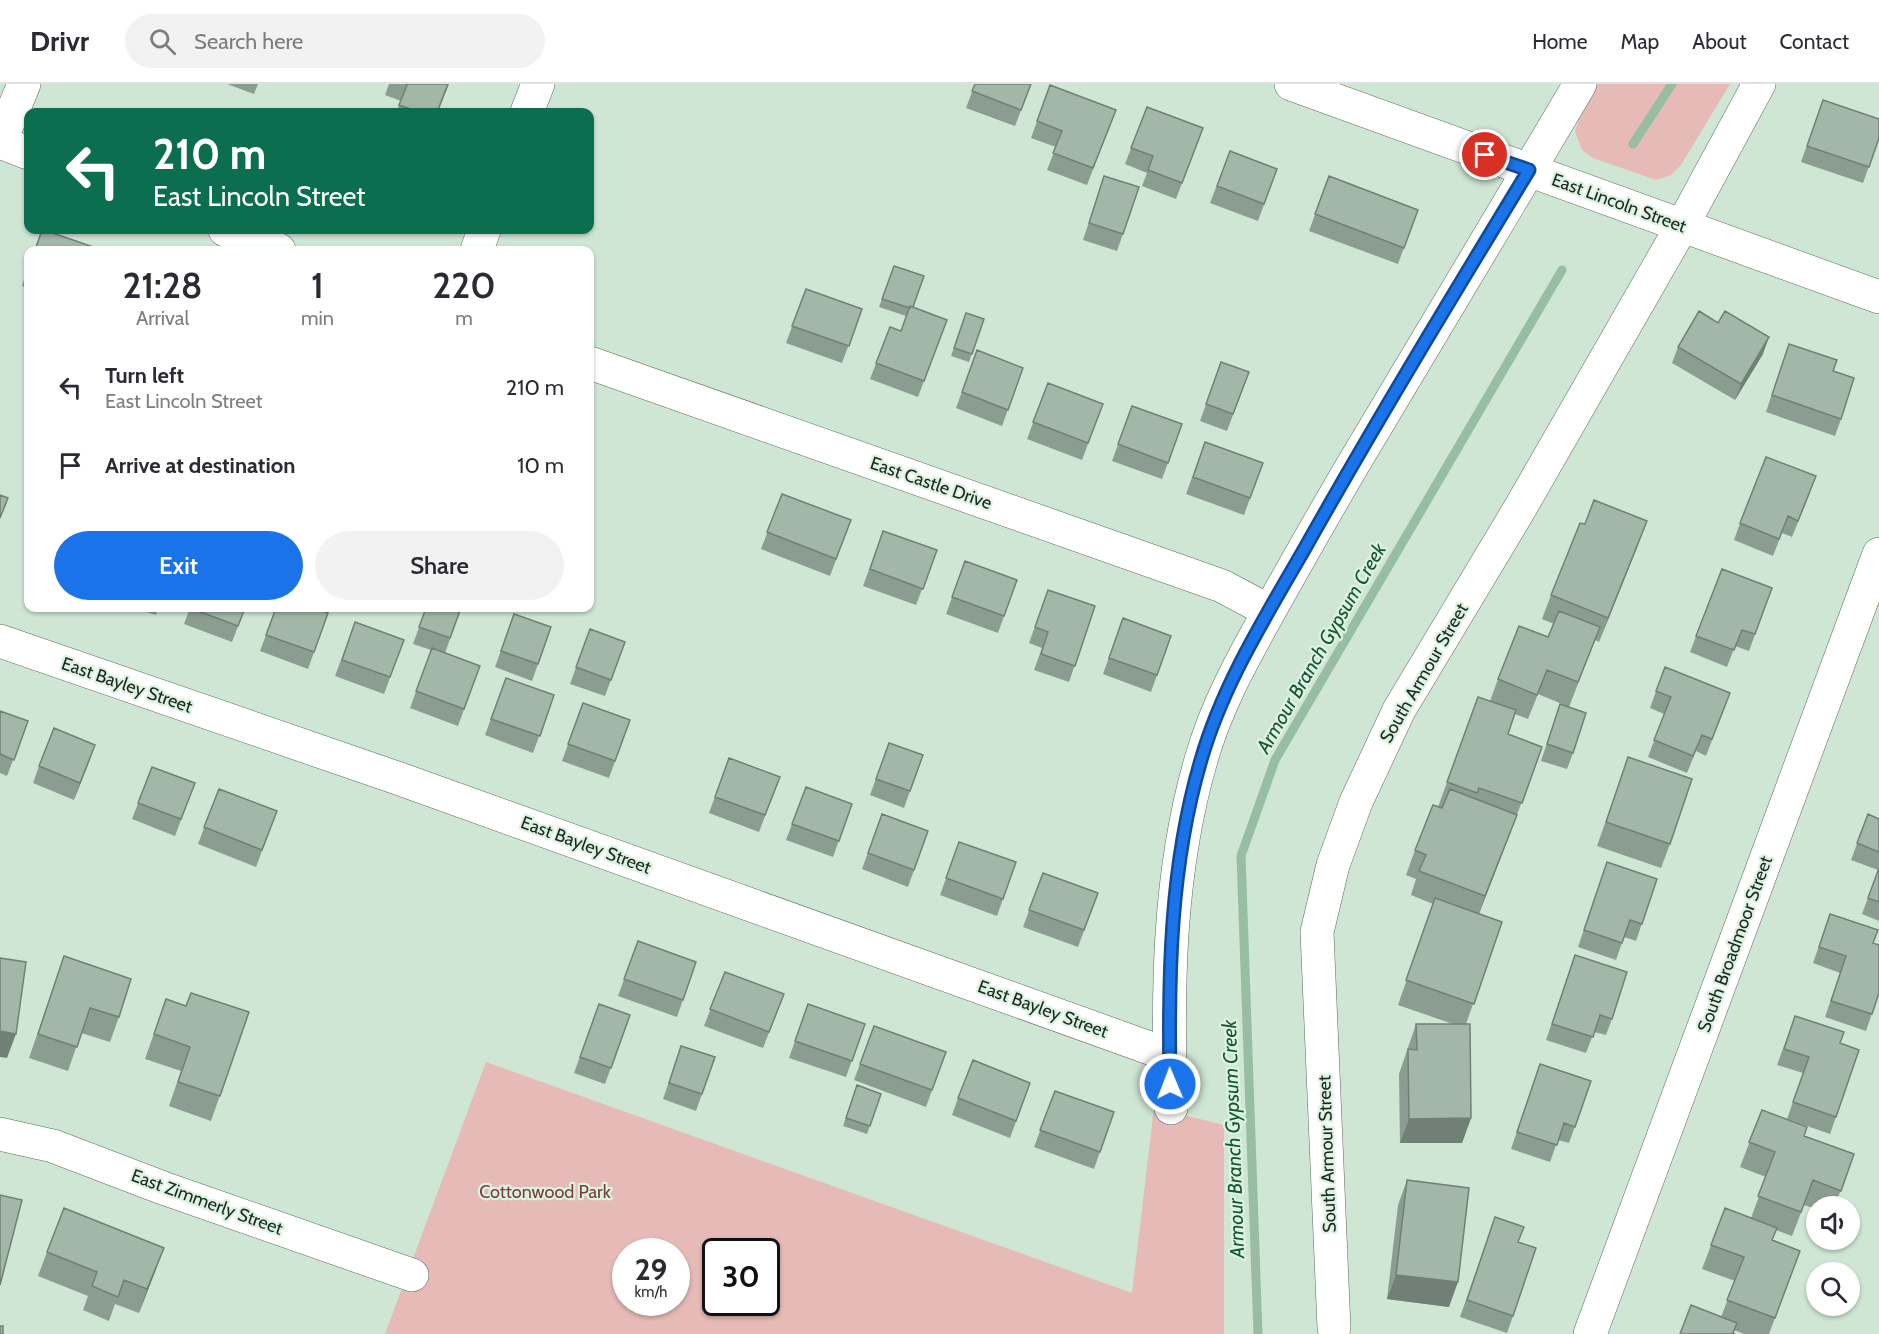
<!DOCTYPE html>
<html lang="en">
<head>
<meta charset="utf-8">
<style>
	body { margin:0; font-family:Cabin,sans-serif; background:#f2f2f3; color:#2b2b33; height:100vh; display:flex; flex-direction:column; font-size:22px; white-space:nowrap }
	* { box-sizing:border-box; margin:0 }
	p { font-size:20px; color:#7c7c81 }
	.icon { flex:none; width:33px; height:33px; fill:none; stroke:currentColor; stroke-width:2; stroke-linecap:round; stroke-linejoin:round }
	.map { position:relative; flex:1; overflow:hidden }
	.details { position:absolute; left:24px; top:162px; width:570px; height:366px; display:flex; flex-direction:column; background:#fff; border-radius:12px; box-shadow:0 2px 4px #0004 }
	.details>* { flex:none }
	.guide { position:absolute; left:24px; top:24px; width:570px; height:126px; border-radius:12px; box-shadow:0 2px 4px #0004; background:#0b6e4f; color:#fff; overflow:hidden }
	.controls { position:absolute; left:1806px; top:1112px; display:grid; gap:12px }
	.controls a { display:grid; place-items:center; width:54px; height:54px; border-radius:50%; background:#fff; box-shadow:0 2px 4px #0004; font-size:30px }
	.speed { position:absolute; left:612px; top:1154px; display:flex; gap:12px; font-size:30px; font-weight:700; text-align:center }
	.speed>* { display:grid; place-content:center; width:78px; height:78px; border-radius:50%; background:#fff; box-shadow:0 2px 4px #0004; line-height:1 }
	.speed small { font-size:15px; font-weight:400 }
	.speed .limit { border:3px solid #111; border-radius:9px; background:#fff; color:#111 }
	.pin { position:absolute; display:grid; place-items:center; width:51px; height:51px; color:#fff; margin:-26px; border:3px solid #fff; border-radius:50%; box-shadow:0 2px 6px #0007 }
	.me { position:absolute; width:66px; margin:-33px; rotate:359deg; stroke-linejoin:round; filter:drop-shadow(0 0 4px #0008) }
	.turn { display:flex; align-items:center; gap:21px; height:126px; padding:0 30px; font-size:27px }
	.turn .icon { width:78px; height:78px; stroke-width:2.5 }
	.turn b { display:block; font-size:42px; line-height:51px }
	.eta { display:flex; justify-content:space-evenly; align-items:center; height:102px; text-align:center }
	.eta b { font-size:36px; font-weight:600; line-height:42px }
	.button { display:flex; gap:12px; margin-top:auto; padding:12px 30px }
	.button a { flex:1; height:69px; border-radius:36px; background:#1a73e8; color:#fff; font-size:24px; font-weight:600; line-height:69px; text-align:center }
	.button a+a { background:#f2f2f3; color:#2b2b33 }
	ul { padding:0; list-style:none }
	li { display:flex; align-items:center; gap:18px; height:78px; padding:0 30px }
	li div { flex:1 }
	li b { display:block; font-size:22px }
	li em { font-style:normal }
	header { display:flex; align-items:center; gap:36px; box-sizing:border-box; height:84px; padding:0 30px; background:#fff; border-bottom:2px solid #e1e1e2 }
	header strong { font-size:28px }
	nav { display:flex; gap:33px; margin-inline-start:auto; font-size:21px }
	.search { width:420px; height:54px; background:#f2f2f3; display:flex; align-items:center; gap:15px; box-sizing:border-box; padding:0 21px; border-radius:33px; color:#7c7c81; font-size:22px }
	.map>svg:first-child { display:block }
</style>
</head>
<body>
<header>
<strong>Drivr</strong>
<div class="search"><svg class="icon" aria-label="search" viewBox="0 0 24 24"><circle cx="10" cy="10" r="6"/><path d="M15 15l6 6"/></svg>Search here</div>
<nav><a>Home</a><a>Map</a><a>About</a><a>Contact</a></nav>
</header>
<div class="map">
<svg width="1879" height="1250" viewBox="0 0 1879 1250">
	<rect width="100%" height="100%" fill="#cfe6d5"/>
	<path fill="#e6bab6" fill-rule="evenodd" d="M1598 0H1730L1681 81 1671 91 1656 96 1593 74 1582 66 1575 47 1582 26Z
		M486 978 1132 1209 1154 1024 1224 1041V1250H385ZM626 1167H676V1218H626ZM716 1167H766V1218H716Z"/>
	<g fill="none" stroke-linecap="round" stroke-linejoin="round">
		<path stroke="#97bda2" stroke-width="9" d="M1633 60 1672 0
			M1258 1250 1241 772 1275 676 1562 186"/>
		<g stroke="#586c5e" stroke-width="34">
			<path id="minor" d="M1291 0 1879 213
				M527 28 538 0
				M0 58 24 0
				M0 58 28 69
				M225 146 279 166
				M477 166 484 146
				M590 279 1222 502 1269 527
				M0 557 400 695 1169 971
				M1171 1024C1167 907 1168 789 1201 676 1217 619 1246 569 1275 517 1299 474 1323 432 1348 389 1425 260 1503 130 1580 0
				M0 1050 53 1062 163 1104 412 1191
				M1334 1244 1317 848 1333 781 1356 718 1399 626 1519 426 1682 142 1759 0
				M1590 1250 1879 470"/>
		</g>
		<use href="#minor" stroke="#fff" stroke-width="33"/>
	</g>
	<path fill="#8b9d90" d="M227 0H258L254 10Z
		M389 0H449L438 28H396L401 17 385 11Z
		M975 0H1031L1015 42 966 24Z
		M1050 1 1116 26 1087 101 1047 86 1056 63 1031 54Z
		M1823 16 1879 54 1863 99 1801 78Z
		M1147 23 1203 44 1176 115 1142 102 1147 89 1125 80Z
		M1230 67 1277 85 1258 137 1210 119Z
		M1104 92 1123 150 1117 167 1083 156Z
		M1329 92 1418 126 1398 180 1309 147Z
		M894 182 913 223 947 236 918 313 870 295 890 243 901 247 906 232 879 223Z
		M28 184V204L22 202Z
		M806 205 862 225 842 279 786 259Z
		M966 229 984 235 969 278 951 272Z
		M1678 263 1763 270 1735 316 1672 279Z
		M977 266 1023 284 1002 342 956 324Z
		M1783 276 1833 287 1841 335 1835 352 1766 328Z
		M1221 278 1249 288 1227 347 1200 337Z
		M1048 299 1103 320 1082 376 1027 355Z
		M1132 322 1182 340 1162 395 1112 377Z
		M1205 358 1263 379 1244 431 1186 410Z
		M1810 409 1792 453 1782 449 1773 472 1734 456 1740 439Z
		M782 410 851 436 830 492 761 465Z
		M883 447 937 466 916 521 863 502Z
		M1638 461 1599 558 1595 556 1569 623 1538 610 1528 635 1515 630 1508 650 1542 663 1508 755 1479 830 1502 838 1466 940 1471 1034 1462 1059H1400L1399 990 1416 940H1453L1398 921 1433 820 1411 811 1416 795 1406 791 1415 766 1438 723 1478 613 1490 617 1498 595 1548 553 1554 540 1542 535 1551 511Z
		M965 477 1017 496 998 549 946 530Z
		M1722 485 1772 504 1749 567 1735 562 1727 583 1690 568Z
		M1048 506 1095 522 1069 598 1034 586 1042 564 1029 559Z
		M134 524H158L156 531Z
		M190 524H245L232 558 184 540Z
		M276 524 328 529 308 585 260 567Z
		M426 524H461L445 569 480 582 458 642 410 624 431 566 413 560Z
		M514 530 551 543 532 597 495 583Z
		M1123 534 1171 552 1151 608 1103 590Z
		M355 538 404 556 384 610 335 592Z
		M590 545 625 558 605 612 570 600Z
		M506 594 554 611 533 669 485 651Z
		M1656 607 1730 609 1706 672 1696 667 1687 689 1648 673 1664 630 1650 624Z
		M583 619 630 636 609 694 562 677Z
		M1560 620 1573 669 1567 685 1541 677Z
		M0 627 28 637 7 692 0 689Z
		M889 659 923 671 904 724 870 711Z
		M1628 673 1670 760 1661 784 1597 762Z
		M729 674 780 693 759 748 709 729Z
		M89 678 74 716 33 699 39 682Z
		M152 683 195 699 175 752 132 735Z
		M806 703 852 720 833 773 786 756Z
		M219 705 277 727 256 783 198 760Z
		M882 730 928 747 908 803 862 785Z
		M1868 730 1879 735V837L1862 830 1878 786 1851 776Z
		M959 758 1016 778 997 832 940 811Z
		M1043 789 1098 809 1078 863 1023 843Z
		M1601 795H1657L1636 857 1624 853 1616 876 1578 863Z
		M1830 830 1879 909 1866 947 1825 933 1840 889 1813 879Z
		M638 857 696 878 677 933 618 912Z
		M1575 871 1612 935 1606 951 1594 948 1586 969 1546 956Z
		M64 872 119 933 110 958 81 949 68 987 29 974Z
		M725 888 784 910 763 964 704 942Z
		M166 915 186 922 249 928 211 1037 169 1022 181 987 145 975Z
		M599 920 630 931 605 1000 574 989Z
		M808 920 865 940 846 993 789 974Z
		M1795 932 1836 1033 1830 1050 1787 1035 1803 989 1777 981Z
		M874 942 946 968 926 1023 854 996Z
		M681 962 715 973 696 1027 663 1015Z
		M1540 980 1591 997 1569 1059 1558 1056 1550 1078 1511 1065Z
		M1030 999 1010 1054 952 1031 958 1014Z
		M857 1001 881 1010 867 1050 843 1042Z
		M1055 1007 1114 1028 1094 1085 1034 1063Z
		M1762 1026 1804 1052 1854 1070 1835 1122H1816V1125L1804 1121 1792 1152 1776 1146 1772 1156 1800 1167 1769 1250H1744L1734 1246 1680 1250 1721 1233 1735 1197 1702 1185 1725 1124 1751 1134 1766 1093 1740 1083Z
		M1407 1096 1449 1223 1387 1215 1398 1121Z
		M1495 1133 1518 1158 1513 1232 1507 1249 1460 1233Z
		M47 1168 155 1188 139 1229 115 1220 109 1237 83 1226 88 1212 38 1192Z"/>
	<path fill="#718076" d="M1769 253 1763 270 1735 316 1741 300Z
		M1647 437 1638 461 1599 558 1608 534Z
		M95 661 89 678 74 716 80 699Z
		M1517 731 1508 755 1476 837 1485 812Z
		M0 947 16 950 7 974 0 973Z
		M1471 1034 1462 1059H1400L1409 1035Z
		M164 1164 155 1188 139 1229 147 1205Z
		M1396 1191 1458 1198 1449 1223 1387 1215Z"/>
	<path fill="#a2b7a8" stroke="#718076" stroke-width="1.5" d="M405 0H448L437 28H419L399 21 407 1Z
		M975 0H1031L1021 26 972 7Z
		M1050 1 1116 26 1093 84 1053 69 1062 47 1037 37Z
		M1823 16 1879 35V54L1869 83 1807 62Z
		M1147 23 1203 44 1182 99 1148 86 1153 72 1131 64Z
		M1230 67 1277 85 1264 120 1217 102Z
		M1104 92 1139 103 1123 150 1089 139Z
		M1329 92 1418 126 1404 164 1315 130Z
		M42 146H44L102 166H35Z
		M894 182 924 192 913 223 910 222V224L882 215Z
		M806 205 862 225 849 262 792 242Z
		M910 222 947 236 924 297 876 279 890 243 901 247Z
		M1699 227 1718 239 1725 227 1769 253 1741 300 1678 263Z
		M966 229 984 235 972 270 954 264Z
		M1789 260 1837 276 1833 287 1854 294 1841 335 1772 311Z
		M977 266 1023 284 1008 326 962 308Z
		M1221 278 1249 288 1233 330 1206 320Z
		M1048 299 1103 320 1088 359 1033 338Z
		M1132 322 1182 340 1168 379 1118 360Z
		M1205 358 1263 379 1250 414 1193 393Z
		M1766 373 1816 392 1798 437 1788 432 1779 455 1740 439Z
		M782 410 851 436 836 475 767 448Z
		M0 411 8 414 0 434Z
		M1594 416 1647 437 1608 534 1551 511 1580 439 1585 440Z
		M883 447 937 466 923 505 870 485Z
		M965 477 1017 496 1004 532 952 513Z
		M1722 485 1772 504 1755 550 1742 546 1734 566 1696 552Z
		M1048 506 1095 522 1075 582 1041 570 1048 548 1035 543Z
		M190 524H245L238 542Z
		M276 524H313L328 529 314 568 266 551Z
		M426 524H461L450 554 419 543Z
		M1559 527 1600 543 1578 598 1547 586 1537 611 1498 595 1519 542 1548 553Z
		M514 530 551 543 538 580 501 567Z
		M1123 534 1171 552 1157 591 1109 574Z
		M355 538 404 556 390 593 342 576Z
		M590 545 625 558 611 596 576 583Z
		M432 564 480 582 464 625 416 607Z
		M1665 583 1730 609 1712 655 1702 651 1693 672 1654 656 1671 613 1656 607Z
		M506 594 554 611 540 652 491 635Z
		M1478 613 1516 626 1508 650 1542 663 1522 719 1479 704 1477 709 1447 698Z
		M583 619 630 636 615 677 568 660Z
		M1560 620 1586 629 1573 669 1547 660Z
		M0 627 28 637 14 676 0 670Z
		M54 644 95 661 80 699 39 682Z
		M889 659 923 671 910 707 876 695Z
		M1628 673 1692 695 1670 760 1606 738Z
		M729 674 780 693 765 731 715 713Z
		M152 683 195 699 181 735 138 719Z
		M806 703 852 720 839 757 792 740Z
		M219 705 277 727 262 766 204 743Z
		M1450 705 1517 731 1485 812 1419 787 1426 771 1415 766 1433 721 1442 724Z
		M882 730 928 747 914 786 868 769Z
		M1868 730 1879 735V768L1857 759Z
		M959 758 1016 778 1003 815 946 794Z
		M1607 778 1657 795 1642 840 1630 836 1622 859 1584 846Z
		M1879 784V818L1868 814Z
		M1043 789 1098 809 1084 846 1029 826Z
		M1435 814 1502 838 1474 920 1406 896Z
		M1830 830 1878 846 1873 859 1879 861V909L1872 930 1831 917 1846 872 1819 863Z
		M638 857 696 878 683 916 624 895Z
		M1575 871 1627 888 1612 935 1600 931 1593 953 1552 940Z
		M64 872 131 895 119 933 90 924 77 963 38 950Z
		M0 874 26 878 16 950 0 947Z
		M725 888 784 910 769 948 710 925Z
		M191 909 249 928 220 1012 178 998 190 963 154 950 166 915 186 922Z
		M599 920 630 931 611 984 580 973Z
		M808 920 865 940 852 977 795 957Z
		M1795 932 1844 948 1840 959 1859 966 1836 1033 1793 1018 1809 973 1784 965Z
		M1416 940H1470L1471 1034 1409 1035 1408 965 1417 966Z
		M874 942 946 968 932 1006 860 980Z
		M681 962 715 973 702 1010 669 999Z
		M973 976 1030 999 1016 1037 958 1014Z
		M1540 980 1591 997 1575 1043 1564 1039 1557 1061 1517 1048Z
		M857 1001 881 1010 870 1042 846 1034Z
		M1055 1007 1114 1028 1100 1068 1040 1046Z
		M1762 1026 1807 1043 1804 1052 1854 1070 1841 1107 1813 1096 1801 1128 1758 1112 1775 1068 1749 1058Z
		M1407 1096 1469 1104 1458 1198 1396 1191Z
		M0 1111 22 1116 0 1201Z
		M64 1124 164 1164 147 1205 124 1196 118 1213 92 1202 97 1188 47 1168Z
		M1725 1124 1777 1144 1772 1156 1800 1167 1775 1234 1727 1216 1744 1173 1711 1161Z
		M1495 1133 1524 1143 1518 1158 1536 1164 1513 1232 1467 1216Z
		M1691 1221 1737 1239 1733 1249 1735 1250H1680Z
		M0 1242H3V1250H0Z"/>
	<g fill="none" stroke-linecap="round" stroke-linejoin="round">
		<g stroke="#114b97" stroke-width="15">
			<path id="route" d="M1170 1000C1168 891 1170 781 1201 676 1223 600 1266 532 1305 464 1377 336 1453 211 1529 86L1485 71"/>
		</g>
		<use href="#route" stroke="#1a73e8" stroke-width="10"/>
	</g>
	<g text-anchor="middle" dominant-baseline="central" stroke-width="4.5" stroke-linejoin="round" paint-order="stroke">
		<g font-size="18" fill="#1e2620" stroke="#dcf3e2">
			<text transform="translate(1619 119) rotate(20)">East Lincoln Street</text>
			<text transform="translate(931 399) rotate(19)">East Castle Drive</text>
			<text transform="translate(1424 589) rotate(-60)">South Armour Street</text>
			<text transform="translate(127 601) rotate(19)">East Bayley Street</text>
			<text transform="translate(586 761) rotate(20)">East Bayley Street</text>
			<text transform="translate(1735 860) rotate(-70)">South Broadmoor Street</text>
			<text transform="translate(1043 925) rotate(20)">East Bayley Street</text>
			<text transform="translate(1327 1070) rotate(-92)">South Armour Street</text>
			<text transform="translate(207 1118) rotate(20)">East Zimmerly Street</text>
		</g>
		<g font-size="18" fill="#7b3d3a" stroke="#dcf3e2">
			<text x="545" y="1108">Cottonwood Park</text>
		</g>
		<g font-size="20" font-style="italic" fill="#185632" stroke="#dcf3e2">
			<text transform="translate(1321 564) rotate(-60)">Armour Branch Gypsum Creek</text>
			<text transform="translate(1233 1055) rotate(-92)">Armour Branch Gypsum Creek</text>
		</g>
	</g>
</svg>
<div class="controls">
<a><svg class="icon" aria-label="sound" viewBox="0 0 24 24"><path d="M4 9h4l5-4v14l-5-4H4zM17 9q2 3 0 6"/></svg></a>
<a><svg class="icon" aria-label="search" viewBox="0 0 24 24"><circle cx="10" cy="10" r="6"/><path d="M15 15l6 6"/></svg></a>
</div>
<div class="speed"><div>29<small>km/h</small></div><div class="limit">30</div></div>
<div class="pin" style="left:1485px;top:71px;background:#d93025"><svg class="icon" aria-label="arrive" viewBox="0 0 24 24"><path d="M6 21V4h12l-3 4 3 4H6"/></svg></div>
<svg class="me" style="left:1170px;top:1000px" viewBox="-20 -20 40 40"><circle r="17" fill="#1a73e8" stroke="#fff" stroke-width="3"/><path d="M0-11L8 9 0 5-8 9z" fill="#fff"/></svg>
<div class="guide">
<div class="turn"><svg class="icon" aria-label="left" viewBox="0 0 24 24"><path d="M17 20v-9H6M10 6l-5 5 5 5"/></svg><div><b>210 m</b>East Lincoln Street</div></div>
</div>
<section class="details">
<div class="eta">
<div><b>21:28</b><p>Arrival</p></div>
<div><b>1</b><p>min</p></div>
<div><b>220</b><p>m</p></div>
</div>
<ul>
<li><svg class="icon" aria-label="left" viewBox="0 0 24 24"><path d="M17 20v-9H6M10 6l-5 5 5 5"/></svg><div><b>Turn left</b><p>East Lincoln Street</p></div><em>210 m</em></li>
<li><svg class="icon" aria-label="arrive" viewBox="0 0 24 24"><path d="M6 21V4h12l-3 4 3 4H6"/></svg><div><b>Arrive at destination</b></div><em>10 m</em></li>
</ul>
<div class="button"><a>Exit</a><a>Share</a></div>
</section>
</div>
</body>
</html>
